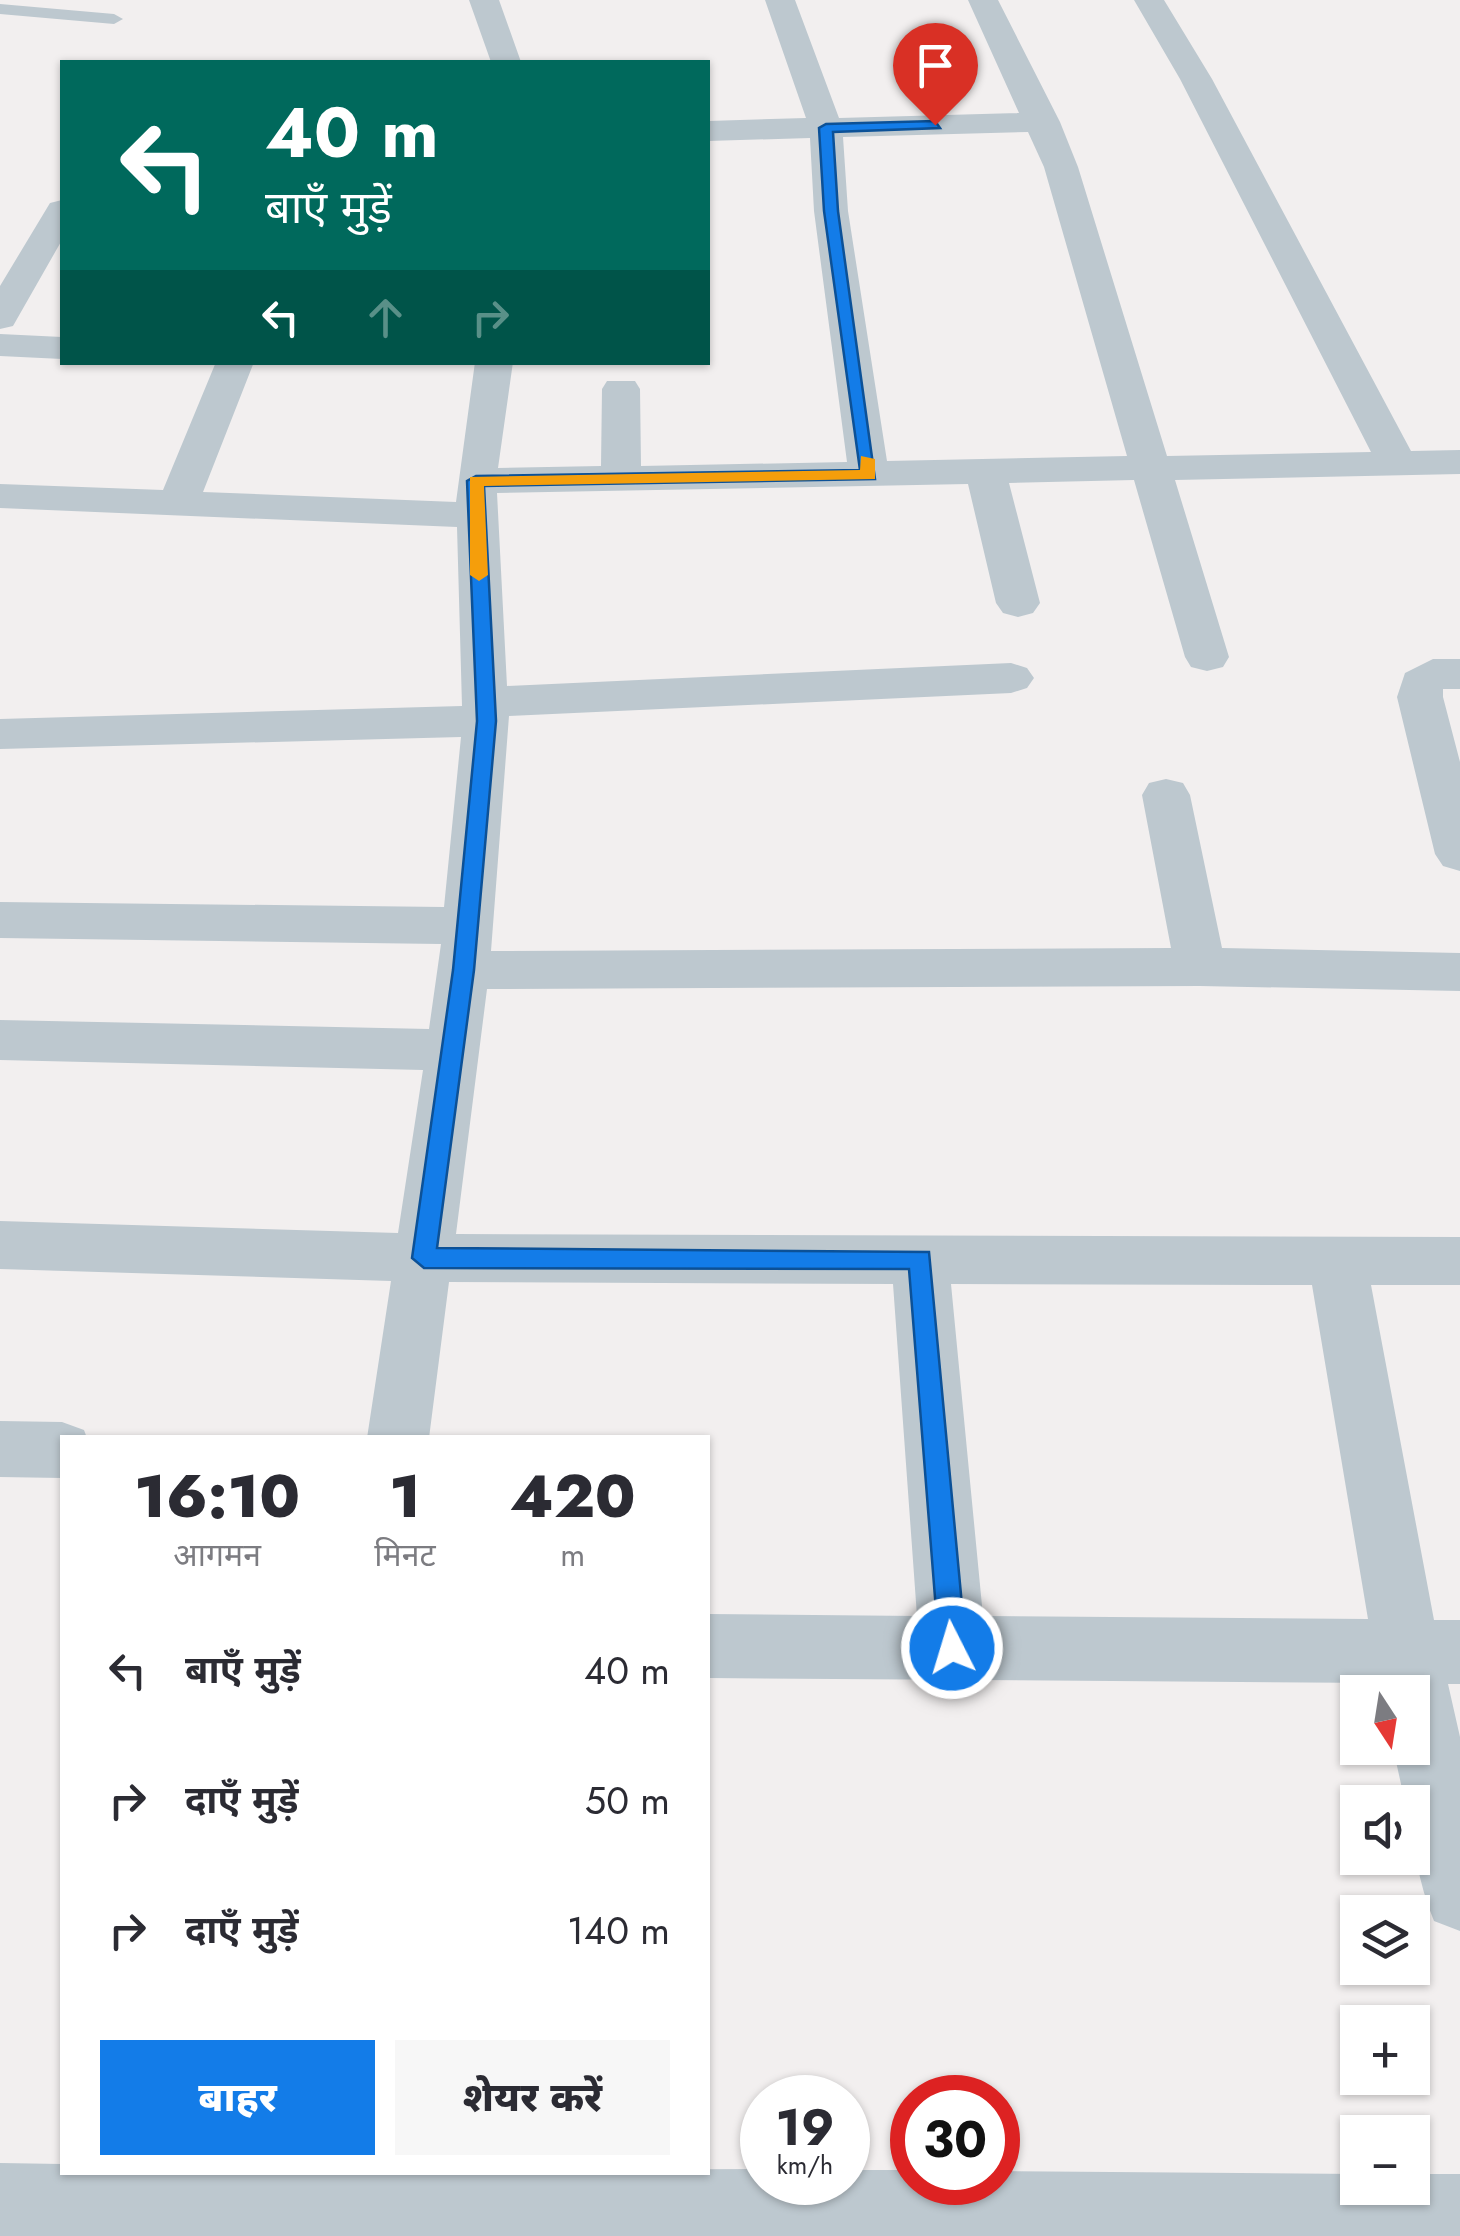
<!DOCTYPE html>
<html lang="hi">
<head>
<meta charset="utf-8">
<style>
	body { margin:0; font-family:Jost,"Noto Sans Devanagari",sans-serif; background:#f7f7f7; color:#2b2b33; height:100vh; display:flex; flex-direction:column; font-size:38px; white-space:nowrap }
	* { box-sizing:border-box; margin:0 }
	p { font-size:32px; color:#7c7c81 }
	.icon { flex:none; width:55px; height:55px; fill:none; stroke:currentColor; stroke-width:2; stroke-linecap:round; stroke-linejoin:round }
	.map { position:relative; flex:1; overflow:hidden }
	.details { position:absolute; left:60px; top:1435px; width:650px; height:740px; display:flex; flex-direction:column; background:#fff; border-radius:0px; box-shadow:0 2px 8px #0004 }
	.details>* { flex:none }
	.hud { position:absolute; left:60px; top:60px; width:650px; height:305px; border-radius:0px; box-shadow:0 2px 8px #0004; background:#00695c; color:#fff; overflow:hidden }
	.needle { width:65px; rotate:168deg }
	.fabs { position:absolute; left:1340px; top:1675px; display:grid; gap:20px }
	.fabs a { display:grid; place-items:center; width:90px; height:90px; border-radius:0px; background:#fff; box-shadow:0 2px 8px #0004; font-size:50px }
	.speed { position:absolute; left:740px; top:2075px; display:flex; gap:20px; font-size:50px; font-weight:700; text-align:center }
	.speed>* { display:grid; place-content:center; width:130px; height:130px; border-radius:50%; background:#fff; box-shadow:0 2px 8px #0004; line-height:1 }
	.speed small { font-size:25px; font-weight:400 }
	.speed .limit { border:15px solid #d22; background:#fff; color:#111 }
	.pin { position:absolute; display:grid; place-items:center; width:85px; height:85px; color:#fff; margin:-102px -42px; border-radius:50% 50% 50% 0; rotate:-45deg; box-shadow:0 0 10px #0007 }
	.pin .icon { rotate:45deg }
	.me { position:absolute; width:110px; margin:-55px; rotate:355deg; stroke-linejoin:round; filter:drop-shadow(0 0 8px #0008) }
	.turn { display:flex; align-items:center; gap:35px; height:210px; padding:0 40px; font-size:45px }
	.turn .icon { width:130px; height:130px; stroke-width:2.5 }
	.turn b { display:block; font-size:70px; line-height:85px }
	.lanes { display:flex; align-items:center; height:95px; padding:0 40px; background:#0003; justify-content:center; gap:50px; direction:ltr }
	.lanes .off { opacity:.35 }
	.eta { display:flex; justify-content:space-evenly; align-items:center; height:170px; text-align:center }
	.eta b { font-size:60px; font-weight:800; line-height:70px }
	.action { display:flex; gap:20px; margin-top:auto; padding:20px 40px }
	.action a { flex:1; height:115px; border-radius:0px; background:#137ce8; color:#fff; font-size:40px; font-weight:800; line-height:115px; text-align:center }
	.action a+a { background:#f7f7f7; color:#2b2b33 }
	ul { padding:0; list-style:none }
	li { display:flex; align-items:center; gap:30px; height:130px; padding:0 40px }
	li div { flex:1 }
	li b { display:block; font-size:38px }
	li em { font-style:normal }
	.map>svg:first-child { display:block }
</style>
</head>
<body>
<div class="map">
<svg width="1460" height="2236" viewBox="0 0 1460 2236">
	<rect width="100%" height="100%" fill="#f2efef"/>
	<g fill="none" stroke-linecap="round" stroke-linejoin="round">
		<path fill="#bdc8cf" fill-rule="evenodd" d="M0 4 114 14 123 19 114 24 0 14Z"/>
		<path fill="#bdc8cf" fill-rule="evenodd" d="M469 0H499L521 62H491Z
			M765 0H795L839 118 1019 113 968 0H998L1060 122 1078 167 1167 456 1371 452 1180 79 1134 0H1164L1212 79 1411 451 1460 450V474L1175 480 1229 657 1223 667 1207 671 1191 667 1185 657 1134 480 1009 483 1040 603 1033 613 1018 617 1003 613 996 603 968 484 497 493 507 686 1011 663 1027 668 1034 678 1027 688 1011 693 509 716 491 951 1171 948 1142 795 1149 783 1166 779 1183 783 1190 795 1222 948 1460 953V991L1200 986 487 989 456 1234 1460 1237V1285H1371L1434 1620H1460V1684H1448L1460 1737V1931L1434 1921C1418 1882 1412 1844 1412 1802H1405L1393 1748H1412V1692H1382L1380 1683 708 1678V1614L917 1616 893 1284 449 1282 429 1438H367L391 1281 0 1269V1221L398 1233 423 1070 0 1060V1020L429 1029 441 944 0 938V902L444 907 461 737 0 749V719L462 706 457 527 0 508V484L163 490 216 362H254L203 492 456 502 475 362H513L498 468 601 466 602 389 607 381H635L640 389 641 466 847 462 814 211 810 138 708 141V121L806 118ZM1028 132 1044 167 1127 456 887 461 848 211 843 137ZM951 1284 1312 1285 1368 1619 983 1616Z
			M62 200V240L13 326 0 329V286L50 203Z
			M0 334 62 337V359L0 356Z
			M1433 659H1460V689H1443V697L1460 762V871L1443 866 1435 854 1397 697 1405 673Z
			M0 1421 62 1422 84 1430 87 1438H62V1478L0 1477Z
			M0 2163 62 2164V2172L762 2169V2182H848V2170H912V2182H998V2171L1358 2174V2188H1412V2174H1460V2236H0Z"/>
	</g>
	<path fill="#137ce8" stroke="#0c5197" stroke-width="2.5" d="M935 121 940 128 833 132 838 211 875 479 484 486 496 721 474 970 437 1248 929 1252 966 1648 962 1657 952 1661 943 1657 939 1648 909 1269 424 1268 412 1258 453 970 477 721 467 481 476 476 860 470 824 211 819 128 826 124Z"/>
	<path fill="#f59e0b" d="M861 456 875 459V479L484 486 488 575 479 581 470 575V477L860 470Z"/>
</svg>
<div class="fabs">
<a><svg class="needle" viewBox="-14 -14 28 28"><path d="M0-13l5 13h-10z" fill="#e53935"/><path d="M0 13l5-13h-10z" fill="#7c7c81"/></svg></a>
<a><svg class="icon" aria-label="sound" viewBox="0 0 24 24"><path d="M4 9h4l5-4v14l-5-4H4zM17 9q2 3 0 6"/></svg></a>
<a><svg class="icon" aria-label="layers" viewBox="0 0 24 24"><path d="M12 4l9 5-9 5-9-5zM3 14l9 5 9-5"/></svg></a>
<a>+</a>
<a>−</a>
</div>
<div class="speed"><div>19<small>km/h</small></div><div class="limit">30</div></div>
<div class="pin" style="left:935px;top:125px;background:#d93025"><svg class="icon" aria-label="arrive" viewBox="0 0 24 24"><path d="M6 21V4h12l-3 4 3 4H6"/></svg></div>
<svg class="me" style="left:952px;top:1648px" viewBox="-20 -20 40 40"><circle r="17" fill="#137ce8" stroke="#fff" stroke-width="3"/><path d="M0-11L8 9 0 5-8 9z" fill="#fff"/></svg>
<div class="hud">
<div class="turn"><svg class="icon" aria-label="left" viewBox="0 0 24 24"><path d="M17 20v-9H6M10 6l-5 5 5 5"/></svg><div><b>40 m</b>बाएँ मुड़ें</div></div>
<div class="lanes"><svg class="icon" aria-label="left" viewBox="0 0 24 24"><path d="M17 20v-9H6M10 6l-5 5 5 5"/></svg><svg class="icon off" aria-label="ahead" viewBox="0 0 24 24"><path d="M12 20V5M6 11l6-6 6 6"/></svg><svg class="icon off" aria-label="right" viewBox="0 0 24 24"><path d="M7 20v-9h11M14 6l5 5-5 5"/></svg></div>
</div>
<section class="details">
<div class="eta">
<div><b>16:10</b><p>आगमन</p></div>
<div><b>1</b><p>मिनट</p></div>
<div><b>420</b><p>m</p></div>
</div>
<ul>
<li><svg class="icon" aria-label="left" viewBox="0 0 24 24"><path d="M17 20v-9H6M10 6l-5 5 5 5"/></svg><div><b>बाएँ मुड़ें</b></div><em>40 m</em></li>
<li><svg class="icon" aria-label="right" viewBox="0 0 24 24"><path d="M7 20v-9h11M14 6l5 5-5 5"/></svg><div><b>दाएँ मुड़ें</b></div><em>50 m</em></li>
<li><svg class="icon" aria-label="right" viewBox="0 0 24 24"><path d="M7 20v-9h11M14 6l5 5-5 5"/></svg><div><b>दाएँ मुड़ें</b></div><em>140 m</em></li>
</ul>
<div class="action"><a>बाहर</a><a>शेयर करें</a></div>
</section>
</div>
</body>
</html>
